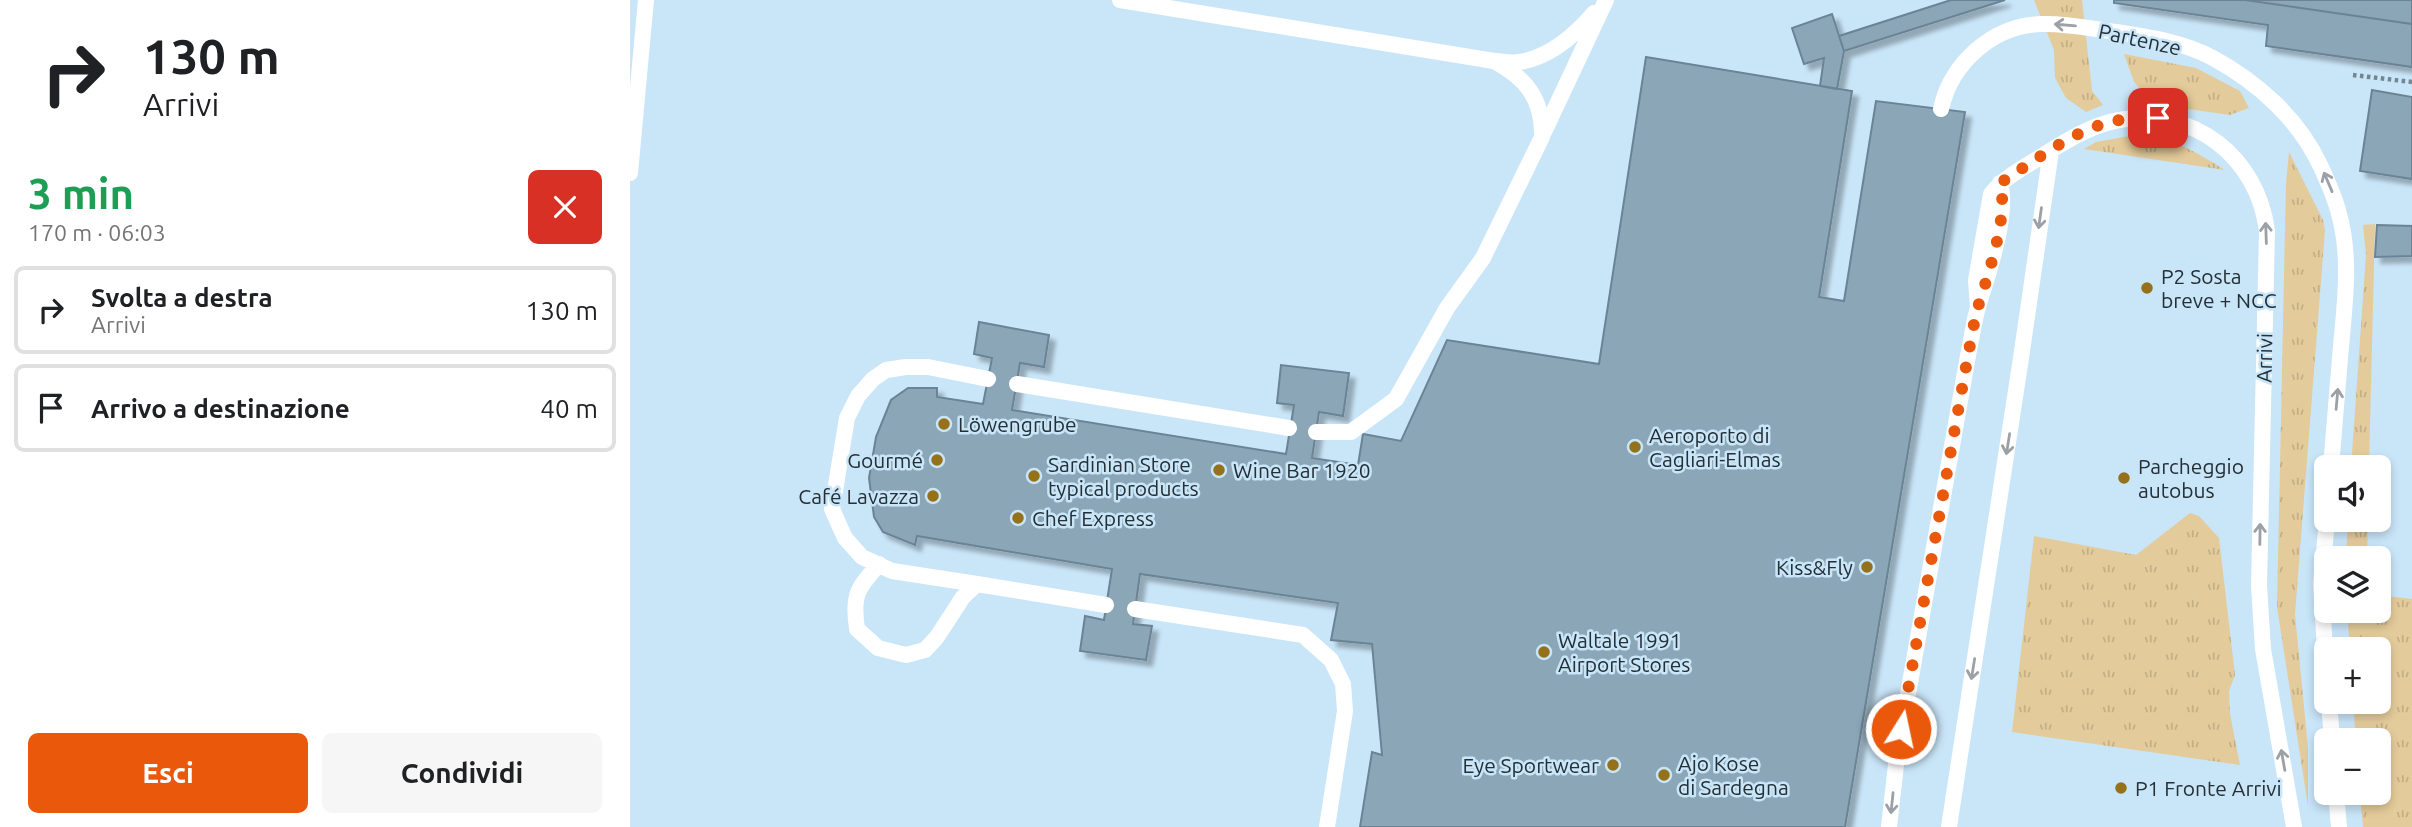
<!DOCTYPE html>
<html lang="it">
<head>
<meta charset="utf-8">
<style>
	body { margin:0; font-family:Ubuntu,sans-serif; background:#f6f6f6; color:#202124; height:100vh; display:flex; flex-direction:column; font-size:26px; white-space:nowrap }
	* { box-sizing:border-box; margin:0 }
	p { font-size:23px; color:#757577 }
	.icon { flex:none; width:38px; height:38px; fill:none; stroke:currentColor; stroke-width:2; stroke-linecap:round; stroke-linejoin:round }
	.map { position:relative; flex:1; overflow:hidden }
	.details { display:flex; flex-direction:column; background:#fff; width:630px }
	.details>* { flex:none }
	.top-card { background:#fff; color:#202124; overflow:hidden }
	.controls { position:absolute; left:1684px; top:455px; display:grid; gap:14px }
	.controls a { display:grid; place-items:center; width:77px; height:77px; border-radius:10px; background:#fff; box-shadow:0 4px 10px #0003; font-size:35px }
	.pin { position:absolute; display:grid; place-items:center; width:60px; height:60px; color:#fff; margin:-30px; border-radius:14px; box-shadow:0 4px 10px #0006 }
	.me { position:absolute; width:77px; margin:-38px; rotate:10deg; stroke-linejoin:round; filter:drop-shadow(0 0 5px #0008) }
	.turn { display:flex; align-items:center; gap:24px; height:147px; padding:0 28px; font-size:32px }
	.turn .icon { width:91px; height:91px; stroke-width:2.5 }
	.turn b { display:block; font-size:49px; line-height:60px }
	.round { display:grid; place-items:center; flex:none; width:74px; height:74px; border-radius:10px; background:#f6f6f6 }
	.summary { display:flex; align-items:center; justify-content:space-between; height:119px; padding:0 28px }
	h1 { font-size:42px; font-weight:700; line-height:52px; color:#1e9e55 }
	.button { display:flex; gap:14px; margin-top:auto; padding:14px 28px }
	.button a { flex:1; height:80px; border-radius:10px; background:#ea580c; color:#fff; font-size:28px; font-weight:700; line-height:80px; text-align:center }
	.button a+a { background:#f6f6f6; color:#202124 }
	ul { padding:0; list-style:none }
	li { display:flex; align-items:center; gap:21px; height:88px; margin:0 14px 10px; padding:0 14px; border:4px solid #e0e0e0; border-radius:10px }
	li div { flex:1 }
	li b { display:block; font-size:26px }
	li em { font-style:normal }
	main { display:flex; flex:1; min-height:0 }
	.map>svg:first-child { display:block }
</style>
</head>
<body>
<main>
<section class="details">
<div class="top-card">
<div class="turn"><svg class="icon" aria-label="right" viewBox="0 0 24 24"><path d="M7 20v-9h11M14 6l5 5-5 5"/></svg><div><b>130 m</b>Arrivi</div></div>
</div>
<div class="summary"><div><h1>3 min</h1><p>170 m · 06:03</p></div><a class="round" style="background:#d93025;color:#fff"><svg class="icon" aria-label="close" viewBox="0 0 24 24"><path d="M6 6l12 12M18 6L6 18"/></svg></a></div>
<ul>
<li><svg class="icon" aria-label="right" viewBox="0 0 24 24"><path d="M7 20v-9h11M14 6l5 5-5 5"/></svg><div><b>Svolta a destra</b><p>Arrivi</p></div><em>130 m</em></li>
<li><svg class="icon" aria-label="arrive" viewBox="0 0 24 24"><path d="M6 21V4h12l-3 4 3 4H6"/></svg><div><b>Arrivo a destinazione</b></div><em>40 m</em></li>
</ul>
<div class="button"><a>Esci</a><a>Condividi</a></div>
</section>
<div class="map">
<svg width="1782" height="827" viewBox="0 0 1782 827">
	<defs>
		<pattern id="grass-tufts" width="24" height="20" patternUnits="userSpaceOnUse" patternTransform="scale(1.75)"><rect width="24" height="20" fill="#e4cb9b"/><path d="M3 7l-1-3M5 7V3M7 7l1-3M15 17l-1-3M17 17v-4M19 17l1-3" fill="none" stroke="#c3af86"/></pattern>
		<filter id="shadow"><feDropShadow dx="6" dy="6" stdDeviation="2" flood-color="#0004"/></filter>
	</defs>
	<rect width="100%" height="100%" fill="#c9e5f8"/>
	<path fill="url(#grass-tufts)" d="M1404 0H1452L1462 91 1473 105 1456 112 1436 98 1425 78 1424 50Z
		M1494 54 1566 68 1610 91 1619 108 1600 115 1537 106 1519 99 1504 82Z
		M1505 135C1540 136 1566 152 1595 170L1454 149 1466 142Z
		M1659 152 1693 220 1695 230 1665 614 1678 748V806L1647 607 1656 183Z
		M1745 224 1739 467H1721L1736 255 1733 225Z
		M1560 513 1569 516 1589 538 1605 675 1599 691 1600 714 1610 765 1382 732 1404 536 1506 555Z
		M1718 520H1738L1737 558H1716Z
		M1748 595 1782 599V827H1733L1730 793H1748V740H1726L1723 702H1748V649H1720L1717 611H1748Z"/>
	<path fill="#8ba6b7" stroke="#6b8495" stroke-width="2" filter="url(#shadow)" d="M1321 0H1375L1214 51 1209 36Z
		M1484 0H1615L1782 24V67L1636 46 1638 25 1484 3Z
		M1615 0H1782V24Z
		M1202 14 1214 51 1207 89 1190 86 1194 58 1174 64 1162 28Z
		M1016 57 1222 91 1189 297 1214 301 1246 101 1335 112 1215 827H730L742 752 752 755 742 644 701 640 708 603 510 574 503 624 522 626 516 660 450 651 455 616 474 620 482 569 287 536 285 545 253 532 244 517 239 478 246 437 261 400 278 388H307V397L353 404 362 358 344 354 349 322 419 335 414 367 390 363 382 410 656 454 664 405 647 403 651 365 719 373 713 416 689 412 682 458 728 465 733 434 771 441 817 340 969 364Z
		M1742 90 1782 97V179L1730 171Z
		M1747 225 1782 226V256L1745 257Z"/>
	<g fill="none" stroke-linecap="round" stroke-linejoin="round">
		<path stroke="#738693" stroke-width="4.5" stroke-dasharray="3.5 3.5" stroke-linecap="butt" d="M1723 75 1782 82"/>
		<path stroke="#fff" stroke-width="16" d="M490 0 864 61C896 78 913 99 912 137L853 258 817 308 766 399 721 432H686
			M866 61C873 62 882 63 889 62 918 58 945 35 964 13
			M1311 109C1321 63 1363 25 1412 24 1437 23 1461 29 1486 32 1518 37 1554 42 1583 58 1627 82 1668 118 1690 165 1697 180 1705 197 1709 214 1721 256 1715 303 1711 346 1708 386 1704 427 1701 467
			M914 132 976 0
			M0 173 16 0
			M1348 308 1346 280 1361 194C1375 177 1394 167 1412 156 1436 141 1461 125 1489 120 1564 106 1628 158 1637 231L1629 585 1633 649 1664 827
			M387 384 659 428
			M249 564C227 589 222 595 227 629L248 648 276 655 295 650 307 637 333 597 347 584 262 571 232 557 215 538 202 509 217 418 228 396 243 379 256 370 276 367H298L358 379
			M347 584 476 605
			M505 609 673 635 701 660 713 684 715 711 697 827
			M1696 666 1691 584 1697 520
			M1699 702 1702 740
			M1706 793 1709 827
			M1259 827 1267 756 1339 350C1342 336 1344 321 1348 307 1358 274 1379 215 1370 183
			M1319 827 1391 358 1421 151"/>
	</g>
	<defs><path id="oneway-shaft" d="M-6 0H5M1.5-3L5.5 0L1.5 3" fill="none" stroke-width="1.6" stroke-linecap="round" stroke-linejoin="round" transform="scale(1.75)"/></defs>
	<g stroke="#9ca1a5">
		<use href="#oneway-shaft" transform="translate(1435 25) rotate(-175)"/>
		<use href="#oneway-shaft" transform="translate(1698 182) rotate(-113)"/>
		<use href="#oneway-shaft" transform="translate(1410 218) rotate(98)"/>
		<use href="#oneway-shaft" transform="translate(1636 233) rotate(-92)"/>
		<use href="#oneway-shaft" transform="translate(1707 399) rotate(-85)"/>
		<use href="#oneway-shaft" transform="translate(1378 444) rotate(99)"/>
		<use href="#oneway-shaft" transform="translate(1630 534) rotate(-89)"/>
		<use href="#oneway-shaft" transform="translate(1343 669) rotate(99)"/>
		<use href="#oneway-shaft" transform="translate(1653 760) rotate(-100)"/>
		<use href="#oneway-shaft" transform="translate(1262 803) rotate(96)"/>
	</g>
	<g fill="none" stroke-linecap="round" stroke-linejoin="round">
		<path stroke="#ea580c" stroke-width="12" stroke-dasharray="0 21.6" d="M1271 729 1339 350C1342 336 1344 321 1348 307 1358 274 1379 216 1370 183 1406 160 1447 127 1490 120 1502 118 1516 119 1528 118"/>
	</g>
	<g fill="#95711a" stroke="#c9e5f8" stroke-width="2.5">
		<circle cx="1517" cy="288" r="7"/>
		<circle cx="314" cy="424" r="7"/>
		<circle cx="1005" cy="447" r="7"/>
		<circle cx="307" cy="460" r="7"/>
		<circle cx="589" cy="470" r="7"/>
		<circle cx="404" cy="476" r="7"/>
		<circle cx="1494" cy="478" r="7"/>
		<circle cx="303" cy="496" r="7"/>
		<circle cx="388" cy="518" r="7"/>
		<circle cx="1237" cy="567" r="7"/>
		<circle cx="914" cy="652" r="7"/>
		<circle cx="983" cy="765" r="7"/>
		<circle cx="1034" cy="775" r="7"/>
		<circle cx="1491" cy="788" r="7"/>
	</g>
	<g text-anchor="middle" dominant-baseline="central" stroke-width="5" stroke-linejoin="round" paint-order="stroke">
		<g font-size="21" fill="#242f36" stroke="#c9e5f8">
			<text transform="translate(1510 39) rotate(12)">Partenze</text>
			<text transform="translate(1634 358) rotate(-89)">Arrivi</text>
		</g>
		<g font-size="21" fill="#242f36" stroke="#c9e5f8" text-anchor="start">
			<text x="1531" y="276">P2 Sosta<tspan x="1531" dy="24">breve + NCC</tspan></text>
			<text x="328" y="424">Löwengrube</text>
			<text x="1019" y="435">Aeroporto di<tspan x="1019" dy="24">Cagliari-Elmas</tspan></text>
			<text x="293" y="460" text-anchor="end">Gourmé</text>
			<text x="418" y="464">Sardinian Store<tspan x="418" dy="24">typical products</tspan></text>
			<text x="1508" y="466">Parcheggio<tspan x="1508" dy="24">autobus</tspan></text>
			<text x="603" y="470">Wine Bar 1920</text>
			<text x="289" y="496" text-anchor="end">Café Lavazza</text>
			<text x="402" y="518">Chef Express</text>
			<text x="1223" y="567" text-anchor="end">Kiss&amp;Fly</text>
			<text x="928" y="640">Waltale 1991<tspan x="928" dy="24">Airport Stores</tspan></text>
			<text x="1048" y="763">Ajo Kose<tspan x="1048" dy="24">di Sardegna</tspan></text>
			<text x="969" y="765" text-anchor="end">Eye Sportwear</text>
			<text x="1505" y="788">P1 Fronte Arrivi</text>
		</g>
	</g>
</svg>
<div class="controls">
<a><svg class="icon" aria-label="sound" viewBox="0 0 24 24"><path d="M4 9h4l5-4v14l-5-4H4zM17 9q2 3 0 6"/></svg></a>
<a><svg class="icon" aria-label="layers" viewBox="0 0 24 24"><path d="M12 4l9 5-9 5-9-5zM3 14l9 5 9-5"/></svg></a>
<a>+</a>
<a>−</a>
</div>
<div class="pin" style="left:1528px;top:118px;background:#d93025"><svg class="icon" aria-label="arrive" viewBox="0 0 24 24"><path d="M6 21V4h12l-3 4 3 4H6"/></svg></div>
<svg class="me" style="left:1271px;top:729px" viewBox="-20 -20 40 40"><circle r="17" fill="#ea580c" stroke="#fff" stroke-width="3"/><path d="M0-11L8 9 0 5-8 9z" fill="#fff"/></svg>
</div>
</main>
</body>
</html>
